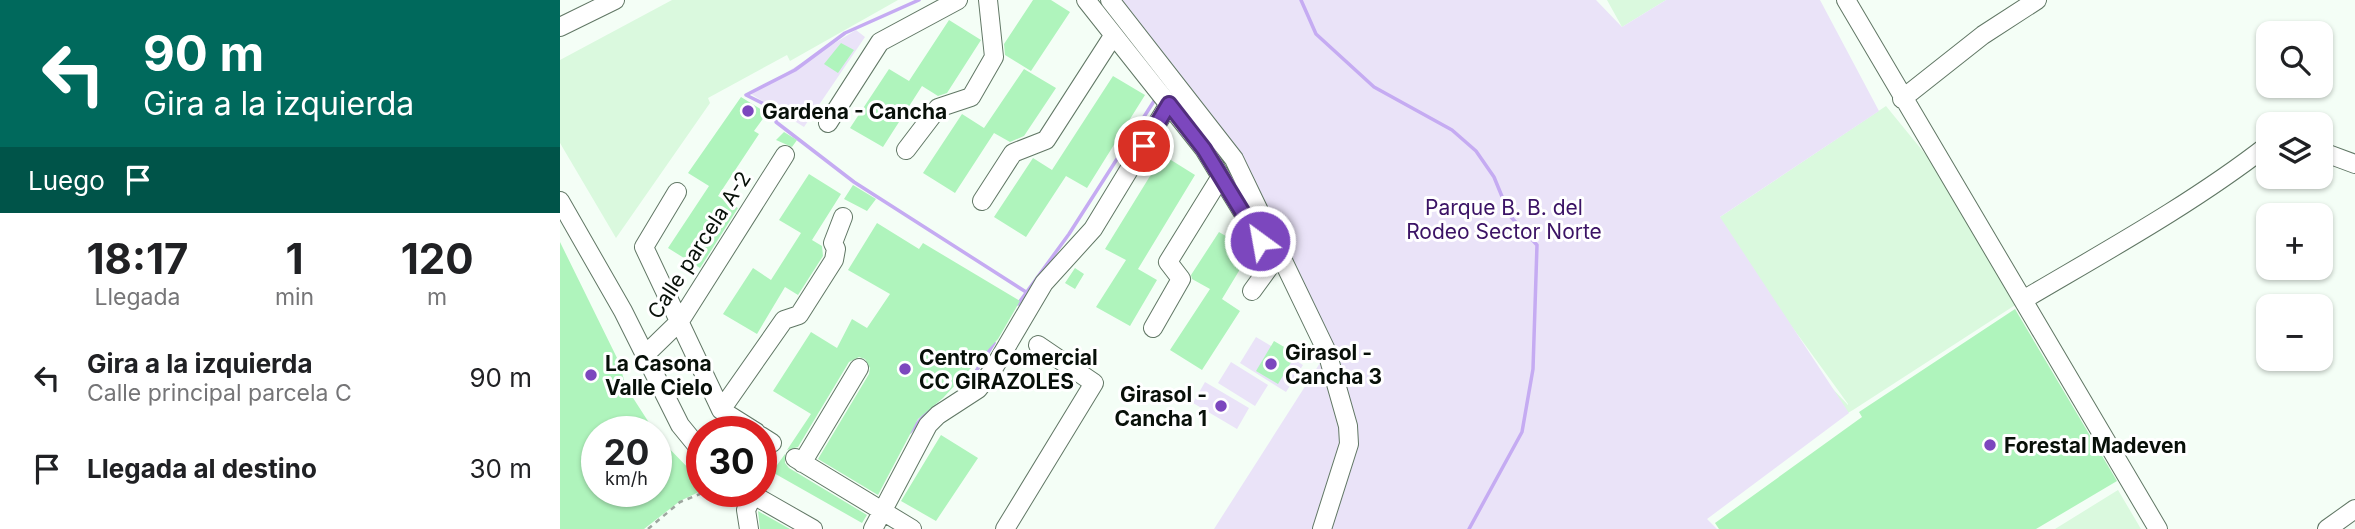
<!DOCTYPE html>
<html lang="es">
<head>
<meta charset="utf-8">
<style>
	body { margin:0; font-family:Inter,sans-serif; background:#f6f6f6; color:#202124; height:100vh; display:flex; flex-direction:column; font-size:26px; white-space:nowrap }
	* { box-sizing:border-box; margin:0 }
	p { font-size:23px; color:#757577 }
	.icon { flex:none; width:38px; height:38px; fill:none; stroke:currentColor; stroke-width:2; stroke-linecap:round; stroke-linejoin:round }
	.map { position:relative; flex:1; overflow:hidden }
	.details { display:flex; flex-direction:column; background:#fff; width:560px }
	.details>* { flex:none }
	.top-card { background:#00695c; color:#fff; overflow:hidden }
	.tools { position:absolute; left:1696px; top:21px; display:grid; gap:14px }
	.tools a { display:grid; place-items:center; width:77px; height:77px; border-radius:14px; background:#fff; box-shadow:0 2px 5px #0004; font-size:35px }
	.speed { position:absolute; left:21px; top:416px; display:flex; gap:14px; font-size:35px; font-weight:700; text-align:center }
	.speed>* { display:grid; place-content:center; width:91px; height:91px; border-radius:50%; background:#fff; box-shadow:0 2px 5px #0004; line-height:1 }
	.speed small { font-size:18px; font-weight:400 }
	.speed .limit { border:10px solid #d22; background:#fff; color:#111 }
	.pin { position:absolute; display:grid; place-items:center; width:60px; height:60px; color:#fff; margin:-30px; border:4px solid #fff; border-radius:50%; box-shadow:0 2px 7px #0007 }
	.me { position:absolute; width:77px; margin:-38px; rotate:328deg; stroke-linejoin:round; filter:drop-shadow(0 0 5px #0008) }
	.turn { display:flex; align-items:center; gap:24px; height:147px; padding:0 28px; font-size:32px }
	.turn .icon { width:91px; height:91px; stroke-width:2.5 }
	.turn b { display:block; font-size:49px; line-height:60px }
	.then { display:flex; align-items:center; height:66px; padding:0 28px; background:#0003; gap:14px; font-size:26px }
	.eta { display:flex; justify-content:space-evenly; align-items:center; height:119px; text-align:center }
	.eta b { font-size:42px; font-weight:700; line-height:49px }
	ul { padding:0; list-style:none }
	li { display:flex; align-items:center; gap:21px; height:91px; padding:0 28px }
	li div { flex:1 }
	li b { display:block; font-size:26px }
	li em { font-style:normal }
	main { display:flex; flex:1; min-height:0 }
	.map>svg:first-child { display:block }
</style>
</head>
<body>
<main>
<section class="details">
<div class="top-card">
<div class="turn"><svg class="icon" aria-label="left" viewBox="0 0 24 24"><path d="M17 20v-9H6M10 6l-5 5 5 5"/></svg><div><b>90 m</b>Gira a la izquierda</div></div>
<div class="then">Luego<svg class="icon" aria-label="arrive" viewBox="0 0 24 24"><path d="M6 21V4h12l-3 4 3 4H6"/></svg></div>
</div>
<div class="eta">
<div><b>18:17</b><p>Llegada</p></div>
<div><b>1</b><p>min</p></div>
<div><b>120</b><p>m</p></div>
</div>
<ul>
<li><svg class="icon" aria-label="left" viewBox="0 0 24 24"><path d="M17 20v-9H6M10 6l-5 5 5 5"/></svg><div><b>Gira a la izquierda</b><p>Calle principal parcela C</p></div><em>90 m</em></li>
<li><svg class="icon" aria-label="arrive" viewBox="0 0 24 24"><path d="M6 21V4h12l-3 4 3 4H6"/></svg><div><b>Llegada al destino</b></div><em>30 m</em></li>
</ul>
</section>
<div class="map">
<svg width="1795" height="529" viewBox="0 0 1795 529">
	<rect width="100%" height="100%" fill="#f4fef6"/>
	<path fill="#daf9de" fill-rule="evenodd" d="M112 0H338L230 61 227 55 148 98 150 103 56 238 0 143V60Z
		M1047 0H1106L1062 27Z
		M1326 106 1388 182 1463 300 1293 410 1177 477 1160 217ZM1230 324 1288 404V405L1270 386Z
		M1558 490 1581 529H1495Z"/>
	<path fill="#eae3f8" d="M550 0H1036L1062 27 1106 0H1260L1319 111 1160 217 1289 413 1147 519 1157 529H654L767 352 664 155Z
		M296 30 305 37 244 127 191 94Z
		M696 337 743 365 726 392 680 363Z
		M671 362 708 385 695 406 658 383Z
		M645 382 689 408 677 429 633 403Z"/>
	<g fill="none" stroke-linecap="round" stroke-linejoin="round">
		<path stroke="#c5abf2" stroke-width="3.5" d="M359 0 285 33 235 70 186 95 218 111 216 122 294 182 466 292
			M741 0 756 34 814 87 892 130 916 151 934 177 950 216 977 245 973 369 962 432 909 529
			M576 47 592 69
			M458 304 509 234 596 98
			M406 387 434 343
			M350 432 369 410 380 404"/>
	</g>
	<path fill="#aff4bc" d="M473 0H491L510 12 471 71 445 55 444 44Z
		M389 20 421 40 387 93 378 96 362 86 323 147 290 128 329 69 349 81Z
		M281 43 294 50 278 73 264 64Z
		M464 69 496 88 464 136 450 142 434 133 395 193 363 173 402 114 424 128Z
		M553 76 585 95 527 188 506 176 466 237 434 217 473 158 492 170Z
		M181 97 207 113 194 131 199 134 158 196 178 208 140 268 108 248 149 186 128 173Z
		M224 132 237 140 232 147 216 140Z
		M603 155 635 175 578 269 597 280 570 326 536 307 566 260 545 249Z
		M249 174 281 194 252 240 262 246 263 256 238 295 225 287 197 334 163 314 193 268 211 280 241 233 219 220Z
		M293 185 316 199 307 211 284 199Z
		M317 223 359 249 363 243 460 301 438 339 383 398 358 419 318 495 258 459 309 374 310 368 305 359 299 357 289 362 238 447 227 450 251 414 213 391 251 332 277 348 292 319 307 328 330 294 288 270Z
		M659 232 691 251 662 299 680 311 642 370 610 350 650 289 632 279 631 275Z
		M0 242 59 362 66 387 95 432H37V492H96V435L137 477 141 491 120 501 84 529H0Z
		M515 268 524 274 515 289 505 283Z
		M1455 309 1557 481 1476 529H1159L1155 523 1302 417 1299 412Z
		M714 341 736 354 718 384 696 371Z
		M381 435 418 458 376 521 341 501Z
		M225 454V463L229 468 307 515 302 523 212 472Z
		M198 511 230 529H200Z"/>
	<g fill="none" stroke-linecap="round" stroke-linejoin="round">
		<g stroke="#617765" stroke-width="20">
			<path id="minor" d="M526 0 644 149 713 262 692 291
				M550 0 674 159 767 352 788 426 789 444 762 529
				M1286 0 1598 529
				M0 27 55 0
				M1342 99 1423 35 1477 0
				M268 123 320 42 398 0
				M346 150 378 108 411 97 434 57 428 0
				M1760 151 1795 164
				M117 192 84 247 161 410 196 432
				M0 201 63 311 120 425 142 452
				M422 201 453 153 486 140 553 36
				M1463 300C1546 251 1632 204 1708 145
				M593 328 621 279 608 262 660 178
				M85 355 120 321 225 155
				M161 410 224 320 239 315 274 260 276 249 273 243 283 217
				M201 436 212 443
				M235 458 352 529
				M242 463 299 368
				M188 492 253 529
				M189 529 186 510 193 495
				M313 529 368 425 378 415 418 389 432 371 484 283 533 229 609 104
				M445 529 534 383 478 345
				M1767 529 1795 509"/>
		</g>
		<path stroke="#9da69e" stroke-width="2.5" stroke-dasharray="5 5" stroke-linecap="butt" d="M88 529 120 502 145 492"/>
		<use href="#minor" stroke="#fff" stroke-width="18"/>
	</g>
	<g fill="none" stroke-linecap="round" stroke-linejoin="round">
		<g stroke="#512e7c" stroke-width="18">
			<path id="route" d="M584 146 609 104 644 149 700 241"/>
		</g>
		<use href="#route" stroke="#7c47be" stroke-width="12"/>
	</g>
	<g fill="#7c47be" stroke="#fff" stroke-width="2.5">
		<circle cx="188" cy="111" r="7"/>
		<circle cx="711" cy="364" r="7"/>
		<circle cx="345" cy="369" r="7"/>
		<circle cx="31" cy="375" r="7"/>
		<circle cx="661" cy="406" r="7"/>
		<circle cx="1430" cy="445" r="7"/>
	</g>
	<g text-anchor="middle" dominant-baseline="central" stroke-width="6" stroke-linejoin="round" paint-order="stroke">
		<g font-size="21" font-weight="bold" fill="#081009" stroke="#fff" text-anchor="start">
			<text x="202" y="111">Gardena - Cancha</text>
			<text x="725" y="352">Girasol -<tspan x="725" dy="24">Cancha 3</tspan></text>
			<text x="359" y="357">Centro Comercial<tspan x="359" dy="24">CC GIRAZOLES</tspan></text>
			<text x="45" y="363">La Casona<tspan x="45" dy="24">Valle Cielo</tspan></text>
			<text x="647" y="394" text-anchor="end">Girasol -<tspan x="647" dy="24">Cancha 1</tspan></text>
			<text x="1444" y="445">Forestal Madeven</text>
		</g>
		<g font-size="21" fill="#3b1365" stroke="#fff">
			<text x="944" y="207">Parque B. B. del<tspan x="944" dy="24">Rodeo Sector Norte</tspan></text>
		</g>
		<g font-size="21" fill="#081009" stroke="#fff">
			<text transform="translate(139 245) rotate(-57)">Calle parcela A-2</text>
		</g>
	</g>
</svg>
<div class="tools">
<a><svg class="icon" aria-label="search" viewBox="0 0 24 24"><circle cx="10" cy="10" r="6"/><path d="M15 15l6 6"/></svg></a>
<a><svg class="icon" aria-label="layers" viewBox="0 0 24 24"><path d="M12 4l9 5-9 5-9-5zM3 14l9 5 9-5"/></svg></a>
<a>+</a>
<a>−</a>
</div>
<div class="speed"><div>20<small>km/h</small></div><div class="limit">30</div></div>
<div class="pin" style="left:584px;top:146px;background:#d93025"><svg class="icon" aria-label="arrive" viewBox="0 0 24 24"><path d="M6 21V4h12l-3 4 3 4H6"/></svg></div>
<svg class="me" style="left:700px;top:241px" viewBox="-20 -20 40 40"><circle r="17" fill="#7c47be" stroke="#fff" stroke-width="3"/><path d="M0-11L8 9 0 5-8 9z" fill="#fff"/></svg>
</div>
</main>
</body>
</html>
